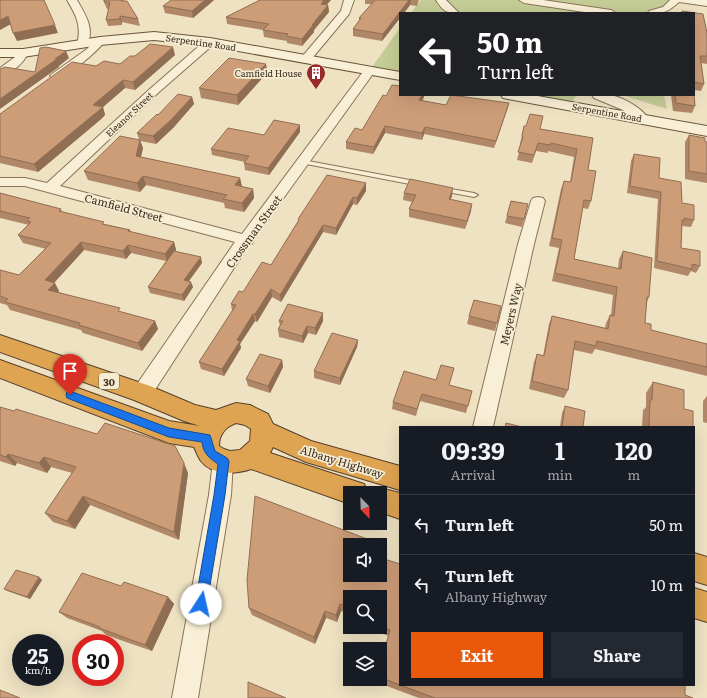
<!DOCTYPE html>
<html lang="en">
<head>
<meta charset="utf-8">
<style>
	body { margin:0; font-family:Literata,serif; background:#242831; color:#f1f3f6; height:100vh; display:flex; flex-direction:column; font-size:15px; white-space:nowrap }
	* { box-sizing:border-box; margin:0 }
	p { font-size:13px; color:#9ea1a6 }
	.icon { flex:none; width:22px; height:22px; fill:none; stroke:currentColor; stroke-width:2; stroke-linecap:round; stroke-linejoin:round }
	.map { position:relative; flex:1; overflow:hidden }
	.panel { position:absolute; left:399px; top:426px; width:296px; height:260px; display:flex; flex-direction:column; background:#171b24; border-radius:0px; box-shadow:0 4px 16px #0002 }
	.panel>* { flex:none }
	.banner { position:absolute; left:399px; top:12px; width:296px; height:84px; border-radius:0px; box-shadow:0 4px 16px #0002; background:#202124; color:#fff; overflow:hidden }
	.needle { width:26px; rotate:157deg }
	.buttons { position:absolute; left:343px; top:486px; display:grid; gap:8px }
	.buttons a { display:grid; place-items:center; width:44px; height:44px; border-radius:0px; background:#171b24; box-shadow:0 4px 16px #0002; font-size:20px }
	.speed { position:absolute; left:12px; top:634px; display:flex; gap:8px; font-size:20px; font-weight:700; text-align:center }
	.speed>* { display:grid; place-content:center; width:52px; height:52px; border-radius:50%; background:#171b24; box-shadow:0 4px 16px #0002; line-height:1 }
	.speed small { font-size:10px; font-weight:400 }
	.speed .limit { border:6px solid #d22; background:#fff; color:#111 }
	.pin { position:absolute; display:grid; place-items:center; width:34px; height:34px; color:#fff; margin:-41px -17px; border-radius:50% 50% 50% 0; rotate:-45deg; box-shadow:0 0 4px #0007 }
	.pin .icon { rotate:45deg }
	.me { position:absolute; width:44px; margin:-22px; rotate:10deg; stroke-linejoin:round; filter:drop-shadow(0 0 3px #0008) }
	.turn { display:flex; align-items:center; gap:14px; height:84px; padding:0 12px; font-size:18px }
	.turn .icon { width:52px; height:52px; stroke-width:2.5 }
	.turn b { display:block; font-size:28px; line-height:34px }
	.eta { display:flex; justify-content:space-evenly; align-items:center; height:68px; text-align:center }
	.eta b { font-size:24px; font-weight:700; line-height:28px }
	.primary-button { display:flex; gap:8px; margin-top:auto; padding:8px 12px }
	.primary-button a { flex:1; height:46px; border-radius:0px; background:#ea580c; color:#fff; font-size:16px; font-weight:700; line-height:46px; text-align:center }
	.primary-button a+a { background:#242831; color:#f1f3f6 }
	ul { padding:0; list-style:none }
	li { display:flex; align-items:center; gap:12px; height:60px; padding:0 12px; border-top:1px solid #363941 }
	li div { flex:1 }
	li b { display:block; font-size:15px }
	li em { font-style:normal }
	.map>svg:first-child { display:block }
</style>
</head>
<body>
<div class="map">
<svg width="707" height="698" viewBox="0 0 707 698">
	<rect width="100%" height="100%" fill="#eee2c2"/>
	<path fill="#c5cd96" d="M421 0H670L665 4 658 13H411Z
		M400 28V76L369 71Z
		M508 95H577L569 106Z
		M622 95H664L667 109Z"/>
	<g fill="none" stroke-linecap="round" stroke-linejoin="round">
		<g stroke="#897459" stroke-width="2">
			<path id="lane" d="M303 160 420 182 424 184 420 186 301 163V161Z
				M439 187 474 193 478 195 474 197 442 191 438 189Z"/>
		</g>
		<g stroke="#897459" stroke-width="2">
			<path id="street" d="M67 0H77C85 14 96 30 86 46L82 47 77 44C82 26 76 15 67 0Z
				M344 0H354L349 14 309 62H301L299 60 301 58 341 11Z
				M436 0H446L459 13C446 13 443 11 436 0Z
				M519 0H543L611 10 616 13H591L524 3Z
				M670 0H707V6L679 2C667 13 664 13 648 13L649 11 663 7Z
				M100 38 105 41C98 51 64 81 52 78L50 76 52 74 87 49 96 39Z
				M210 39 214 40 215 42 214 44 159 92 60 186 242 234 365 69H373L375 71 254 239 252 244H250L245 251 149 399 142 401 135 399 132 393 135 387 235 242 25 186H0V178H25L47 183 151 88 206 40Z
				M23 50 28 53C24 63 11 74 0 76V68L15 57 19 51Z
				M592 95C597 95 603 94 608 95 621 96 641 107 648 118L646 121H638L623 110 594 98Z
				M538 197 543 198 545 201 534 244 493 427H473L518 244 531 201 533 198Z
				M223 452 230 454 233 461 231 495 198 698H172L209 495 213 461 216 454Z"/>
		</g>
		<g stroke="#6a553c" stroke-width="2">
			<path id="secondary" d="M154 32 210 38 400 72V80L210 46 154 40 100 45 23 57H0V49H23L100 37Z
				M501 95H532L707 126V136L508 99 503 98Z"/>
		</g>
		<g stroke="#56412e" stroke-width="2">
			<path id="highway" d="M0 335 150 386 195 405 216 410 236 403 250 405 268 414 273 424 311 441 400 466V490L306 462 273 447 270 453 364 484 368 493H350V504L251 469C237 474 212 476 201 461 198 457 196 451 194 447L169 443 0 378V360L169 421 200 426 184 421 134 400 0 352ZM236 423 245 425 251 429 250 441 240 450 230 451 224 449 219 446C219 435 225 427 236 423Z
				M380 488 400 493V519L380 512V493H370Z
				M694 553 707 557V585L694 581Z
				M694 588 707 592V622L694 618Z"/>
		</g>
		<use href="#lane" fill="#f9efd6" fill-rule="evenodd"/>
		<use href="#street" fill="#f9efd6" fill-rule="evenodd"/>
		<use href="#secondary" fill="#f9efd6" fill-rule="evenodd"/>
		<use href="#highway" fill="#dfa452" fill-rule="evenodd"/>
	</g>
	<path fill="#b08767" d="M103 0H124V1L138 19 140 26 122 22V25L108 26 106 20 109 9H107Z
		M214 0 193 18 165 13 163 6Z
		M260 0H331L326 5H328L329 12 314 30V32L302 46 287 43V41L264 37 263 30 227 24 226 17Z
		M365 0H419L417 6 410 5 382 41 353 36V29L359 21V18L372 4H365Z
		M682 11 703 14 707 33V64L701 63 704 84 701 91 694 90V13H681Z
		M175 55 135 90 125 88 103 107 105 115 100 120 38 172 0 163V114L96 66 120 64 135 56Z
		M266 64 267 73 238 105 201 98 199 88Z
		M671 95H694L695 106 692 113 673 111Z
		M386 96 424 97 422 101 446 105 509 103 507 110 494 148 424 134 422 140 385 133 373 154 346 149V142L362 130Z
		M192 97 194 104 173 128 156 144 140 141 143 148 141 157 240 178 242 187 253 189 254 198 244 212 225 208 224 203 146 185 140 192 88 180 84 171 139 139 137 133 158 115Z
		M524 126 593 138 588 170 591 201 588 209 583 208 574 259 618 269 619 259 623 251 649 297 647 302 645 323 651 330 707 344V376L595 349 592 354 574 350 568 390 564 398 529 389 534 362 537 354 543 356 549 324 552 316 605 328 606 323 610 315H611L613 295 552 281 559 248 549 246 561 189 564 181 570 182 574 157 548 151V153L536 151 532 163 517 160 521 144H520Z
		M300 132 269 175 245 170 244 163 245 162 212 155 211 149 264 135Z
		M689 135 705 142H707V183L685 179V142Z
		M634 154 659 178 682 203 694 220 691 227 682 226 681 248 700 266 696 273 691 271 688 276 654 268 658 199 627 193 631 161Z
		M366 183V191L357 205 353 204 336 235 323 232 281 302 272 297 257 322 255 321 240 344 241 348 224 376 201 369 199 362 232 311 231 304 271 265 298 221V219Z
		M0 193 61 209 62 212 105 224 130 230 131 232 174 242 176 250 175 251 202 263 189 281 193 287 184 301 150 293 148 287 166 261 131 253 126 259 84 250 54 283 59 291 58 292 122 312 155 321 158 329 142 351 83 333 81 330 10 310 7 305 0 303V270L19 275 46 249 23 243 18 235 29 225 0 218Z
		M404 193 452 196 450 199 471 211 465 229 409 217V209L412 202 403 200Z
		M511 201 528 204 522 227 505 223Z
		M501 306 495 331 467 324 469 316Z
		M323 313V321L316 335 308 333 303 343 279 337 278 329 280 326 279 321Z
		M358 340 357 347 340 385 314 378V371Z
		M282 360 283 367 270 393 248 386 246 379Z
		M454 368 449 385 472 391 466 413 420 401 416 416 392 409 393 402 436 380Z
		M653 382 684 409 693 427H642L643 410 646 407V393Z
		M707 396V423L703 422V401Z
		M565 406 583 427H560L562 413Z
		M0 407 188 473 179 540 90 505 75 529 53 522 45 513 72 473 51 467 47 473 17 463 15 466 0 461Z
		M350 545 382 558 400 685 685 695 693 698H419L376 682V679H380V666L389 636 377 632V627H380V597H350V614L341 611 337 622 326 618 315 644 252 615 249 608Z
		M39 577 42 580 30 599 7 591 4 589Z
		M121 586 168 597 174 604 152 651 106 635 102 631 67 618 59 612Z"/>
	<path fill="#906e54" d="M205 0H214L193 18 192 11Z
		M324 0H331L321 11V4Z
		M409 0H411L410 5 404 13H400V18L382 41 383 34Z
		M328 5 329 12 314 30V32L302 46V39L312 25Z
		M8 16 11 24 0 30V20Z
		M120 16 122 22V25L120 19Z
		M55 25 58 33 17 41 13 33Z
		M173 47 175 55 135 90 133 82Z
		M66 51 69 58 59 66V67L0 109V99Z
		M266 64 267 73 238 105 237 95Z
		M123 80 125 88 103 107 105 115 100 120 38 172 34 164 93 105Z
		M422 95H424V97L418 107 419 100Z
		M192 97 194 104 173 128 156 144 153 136Z
		M509 103 507 110 494 148 496 141Z
		M300 125V132L269 175 268 168Z
		M385 126V133L373 154 374 147Z
		M425 127 424 134 422 140V133Z
		M140 140 143 148 139 165 136 156Z
		M143 176 146 185 140 192 137 183Z
		M240 178 242 187 235 185Z
		M366 183V191L357 205V198Z
		M453 188 452 196 448 207 449 199Z
		M253 189 254 198 244 212 242 203Z
		M353 197V204L336 235V228Z
		M472 204 471 211 465 229 467 221Z
		M323 225V232L281 302 280 295Z
		M81 242 84 250 49 288 45 280Z
		M174 242 176 250 167 262 165 254Z
		M128 245 131 253 126 259 123 251Z
		M201 257 202 263 185 286 184 280Z
		M191 282 193 287 184 301 182 295Z
		M55 283 59 291 53 298 48 290Z
		M271 289 272 297 257 322 255 314Z
		M323 313V321L316 335 315 328Z
		M253 314 255 321 240 344 241 348 224 376 222 369 237 340Z
		M155 321 158 329 142 351 138 343Z
		M307 326 308 333 303 343 302 336Z
		M358 340 357 347 340 385V378Z
		M282 360 283 367 270 393 268 386Z
		M8 454 17 463 15 466 6 457Z
		M44 457 51 467 47 473 39 463Z
		M184 463 188 473 179 540 174 532Z
		M83 496 90 505 75 529 67 521Z
		M39 577 42 580 30 599 27 597Z
		M168 597 174 604 152 651 145 645Z
		M340 604 341 611 337 622 336 615Z
		M325 611 326 618 315 644 314 637Z"/>
	<path fill="#cd9d78" stroke="#906e54" d="M0 0H44L55 25 13 33 8 16 0 20Z
		M104 0H121V1H127L138 19 120 16V19L106 20 110 2H105Z
		M171 0H205L192 11 163 6Z
		M260 0H324L321 4 328 5 312 25H313L302 39 286 36 288 34 263 30 269 24 226 17Z
		M375 0H409L383 34 353 29 361 18H359Z
		M682 11 703 14 707 33V56H700L704 84 694 82V13H682Z
		M150 44 173 47 133 82 123 80 93 105 103 107 97 112 34 164 0 156V114L72 62 96 66 104 61 120 64 130 56H135Z
		M46 47 66 51 55 59H57L0 99V69L5 67 35 72 40 48Z
		M229 58 266 64 237 95 199 88Z
		M392 85 400 86V95H422L419 100 446 105 451 95 509 103 496 141 425 127 422 133 385 126 374 147 346 142 355 128 362 130 383 95 386 96Z
		M178 94 192 97 171 120 153 136 137 133 157 114 158 115Z
		M675 95H694L695 106 676 103Z
		M530 114 543 116 540 129 593 138 588 170 596 171 591 201 584 200 574 259 621 269 623 251 652 258 649 297H647L645 323 651 324V330L707 344V367L597 341 596 346 575 341 568 390 532 381 537 354 544 356 552 316 608 329 610 315 614 316 617 287 555 273 562 240 552 238 564 181 571 182 577 149 551 143 550 145 538 143 534 155 518 152 523 137 522 136 524 126H526Z
		M274 120 300 125 268 168 244 163 249 156 211 149 228 128 264 135Z
		M689 135 705 138V142H707V174L689 171Z
		M120 136 140 140 136 156 240 178 235 185 253 189 242 203 223 199 227 195 143 176 137 183 84 171Z
		M634 154 660 158 659 178 681 182 682 203 694 205V220L684 218V221L682 220 681 248 700 251V266L692 264V269L657 261 661 192 630 186Z
		M327 175 366 183 357 198 353 197 336 228 323 225 280 295 271 289 255 314H253L237 340 240 341 222 369 199 362 236 305 231 304 239 291 243 292 262 262 271 265 299 220 298 219Z
		M410 179 453 188 449 199 472 204 467 221 409 209 416 195 404 193Z
		M0 193 61 209 59 211 104 222 102 224 130 230 128 231 174 242 165 254 128 245 123 251 81 242 45 280 55 283 48 290 120 308 118 311 155 321 138 343 79 325 80 323 5 302 8 299 0 296V270L19 275 51 243 18 235 31 222 27 221 30 218 0 211Z
		M511 201 528 204 524 219 507 216Z
		M174 251 201 257 184 280 191 282 182 295 148 287Z
		M474 300 501 306 497 323 469 316Z
		M288 304 323 313 315 328 307 326 302 336 278 329 283 321H279Z
		M332 333 358 340 340 378 314 371Z
		M260 354 282 360 268 386 246 379Z
		M441 365 454 368 449 385 472 391 468 406 422 394 417 409 393 402 404 371 436 380Z
		M653 382 684 390V409L693 411V427H649L650 400H652Z
		M565 406 585 411 583 427H562Z
		M0 407 14 411 16 409 97 434 105 423 175 446 184 463 174 532 83 496 67 521 45 513 76 467 44 457 39 463 8 454 6 457 0 455Z
		M506 423 522 427H505Z
		M255 496 380 544 379 545H350V575H380V555H382L381 558 400 564V685L380 677V666L390 630 380 626V597H350V607L340 604 336 615 325 611 314 637 249 608 247 580Z
		M16 570 39 577 27 597 4 589Z
		M82 573 121 586 124 582 168 597 145 645 99 628 100 627 59 612Z
		M248 682 286 698H248Z
		M400 685H685V695L693 698H435Z
		M0 690 20 698H0Z"/>
	<path fill="#1a73e8" stroke="#114b97" d="M70 391 169 428 210 435 215 451 227 458 229 461 225 495 206 609 201 611 197 609 195 604 214 495 218 464C209 458 203 453 202 442L169 437 67 398 66 395 67 392Z"/>
	<defs>
		<g id="building-pin" transform="scale(1)"><path d="M0 17L-7.5 6A9.5 9.5 0 1 1 7.5 6Z" fill="#982a29" stroke="#f6ecd2"/><path d="M-4-6H4V6H1V3H-1V6H-4ZM-2.5-4.3h1.7v1.8h-1.7ZM.8-4.3h1.7v1.8H.8ZM-2.5-1h1.7V.8h-1.7ZM.8-1h1.7V.8H.8Z" fill="#fff"/></g>
	</defs>
	<g fill-rule="evenodd">
		<use href="#building-pin" x="316" y="73"/>
	</g>
	<g text-anchor="middle" dominant-baseline="central" stroke-width="3.5" stroke-linejoin="round" paint-order="stroke">
		<g font-size="9" fill="#382b1e" stroke="#f6ecd2">
			<text transform="translate(201 42) rotate(8)">Serpentine Road</text>
			<text transform="translate(607 112) rotate(10)">Serpentine Road</text>
			<text transform="translate(129 114) rotate(-43)">Eleanor Street</text>
		</g>
		<g font-size="9" fill="#382b1e" stroke="#f6ecd2" text-anchor="end">
			<text x="302" y="73">Camfield House</text>
		</g>
		<rect fill="#f6ecd2" stroke="#716554" stroke-width="1" x="99" y="373" width="20" height="16" rx="3"/>
		<g font-size="10" font-weight="bold" fill="#382b1e">
			<text x="109" y="381">30</text>
		</g>
		<g font-size="11" fill="#382b1e" stroke="#f6ecd2">
			<text transform="translate(124 207) rotate(15)">Camfield Street</text>
			<text transform="translate(253 231) rotate(-54)">Crossman Street</text>
			<text transform="translate(510 314) rotate(-77)">Meyers Way</text>
			<text transform="translate(342 461) rotate(17)">Albany Highway</text>
		</g>
	</g>
</svg>
<div class="buttons">
<a><svg class="needle" viewBox="-14 -14 28 28"><path d="M0-13l5 13h-10z" fill="#e53935"/><path d="M0 13l5-13h-10z" fill="#9ea1a6"/></svg></a>
<a><svg class="icon" aria-label="sound" viewBox="0 0 24 24"><path d="M4 9h4l5-4v14l-5-4H4zM17 9q2 3 0 6"/></svg></a>
<a><svg class="icon" aria-label="search" viewBox="0 0 24 24"><circle cx="10" cy="10" r="6"/><path d="M15 15l6 6"/></svg></a>
<a><svg class="icon" aria-label="layers" viewBox="0 0 24 24"><path d="M12 4l9 5-9 5-9-5zM3 14l9 5 9-5"/></svg></a>
</div>
<div class="speed"><div>25<small>km/h</small></div><div class="limit">30</div></div>
<div class="pin" style="left:70px;top:395px;background:#d93025"><svg class="icon" aria-label="arrive" viewBox="0 0 24 24"><path d="M6 21V4h12l-3 4 3 4H6"/></svg></div>
<svg class="me" style="left:201px;top:604px" viewBox="-20 -20 40 40"><circle r="19" fill="#fff"/><path d="M0-13L10 11 0 6-10 11z" fill="#1a73e8"/></svg>
<div class="banner">
<div class="turn"><svg class="icon" aria-label="left" viewBox="0 0 24 24"><path d="M17 20v-9H6M10 6l-5 5 5 5"/></svg><div><b>50 m</b>Turn left</div></div>
</div>
<section class="panel">
<div class="eta">
<div><b>09:39</b><p>Arrival</p></div>
<div><b>1</b><p>min</p></div>
<div><b>120</b><p>m</p></div>
</div>
<ul>
<li><svg class="icon" aria-label="left" viewBox="0 0 24 24"><path d="M17 20v-9H6M10 6l-5 5 5 5"/></svg><div><b>Turn left</b></div><em>50 m</em></li>
<li><svg class="icon" aria-label="left" viewBox="0 0 24 24"><path d="M17 20v-9H6M10 6l-5 5 5 5"/></svg><div><b>Turn left</b><p>Albany Highway</p></div><em>10 m</em></li>
</ul>
<div class="primary-button"><a>Exit</a><a>Share</a></div>
</section>
</div>
</body>
</html>
